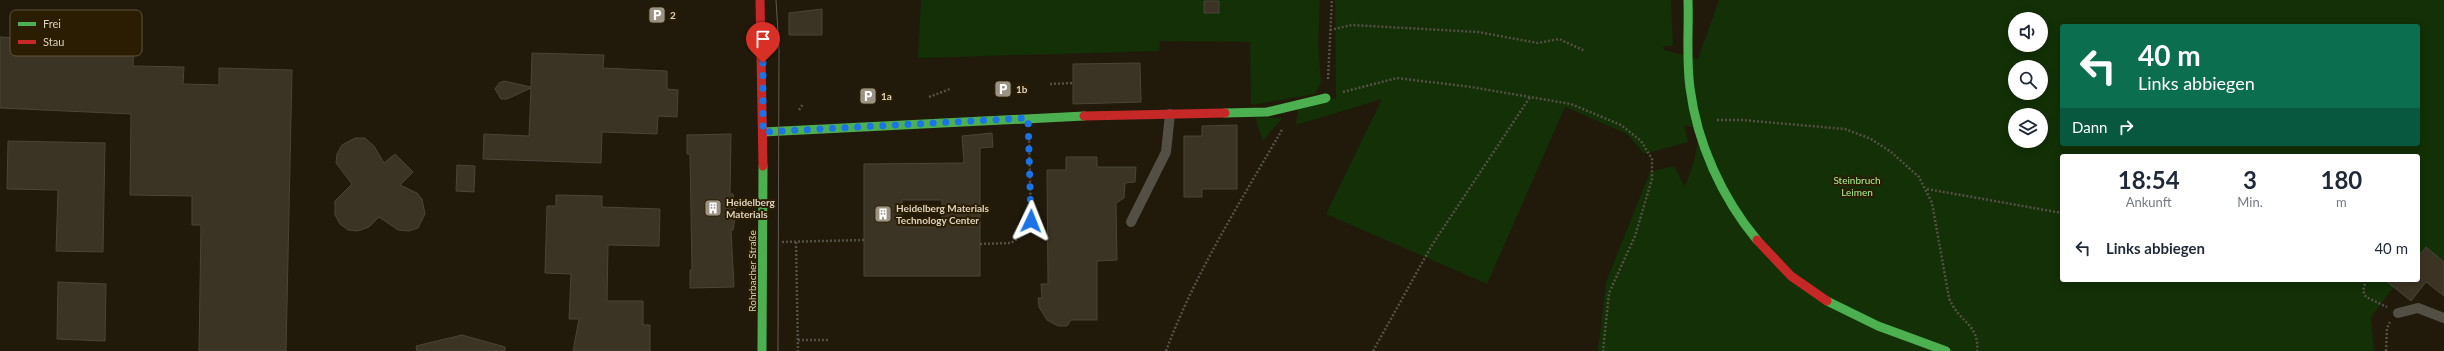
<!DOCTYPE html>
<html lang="de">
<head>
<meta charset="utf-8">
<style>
	body { margin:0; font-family:Lato,sans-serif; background:#f2f2f3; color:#1f2937; height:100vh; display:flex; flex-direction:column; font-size:15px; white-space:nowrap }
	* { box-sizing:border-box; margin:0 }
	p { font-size:13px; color:#747a83 }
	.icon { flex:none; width:22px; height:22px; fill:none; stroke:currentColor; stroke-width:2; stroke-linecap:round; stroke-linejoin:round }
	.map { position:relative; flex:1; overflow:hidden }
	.side { position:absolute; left:2060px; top:154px; width:360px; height:128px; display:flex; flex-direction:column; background:#fff; border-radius:4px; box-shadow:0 2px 10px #0003 }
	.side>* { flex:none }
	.guide { position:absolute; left:2060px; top:24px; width:360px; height:122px; border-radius:4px; box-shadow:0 2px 10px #0003; background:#0b6e4f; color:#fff; overflow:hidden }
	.tools { position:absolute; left:2008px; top:12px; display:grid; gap:8px }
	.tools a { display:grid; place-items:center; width:40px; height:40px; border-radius:50%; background:#fff; box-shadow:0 2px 10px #0003; font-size:20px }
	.pin { position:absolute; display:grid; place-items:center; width:34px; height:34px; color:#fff; margin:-41px -17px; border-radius:50% 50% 50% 0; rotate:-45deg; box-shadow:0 0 4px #0007 }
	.pin .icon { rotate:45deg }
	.me { position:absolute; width:44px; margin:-22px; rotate:2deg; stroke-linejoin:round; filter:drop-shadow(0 0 3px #0008) }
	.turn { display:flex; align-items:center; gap:14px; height:84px; padding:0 12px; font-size:18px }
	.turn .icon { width:52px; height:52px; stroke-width:2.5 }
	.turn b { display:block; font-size:28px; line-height:34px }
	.then { display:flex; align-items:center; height:38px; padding:0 12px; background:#0003; gap:8px; font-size:15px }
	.eta { display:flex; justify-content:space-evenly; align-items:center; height:68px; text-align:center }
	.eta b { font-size:24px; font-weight:700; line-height:28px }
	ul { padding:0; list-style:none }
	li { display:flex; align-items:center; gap:12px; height:52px; padding:0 12px }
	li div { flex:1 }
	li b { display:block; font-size:15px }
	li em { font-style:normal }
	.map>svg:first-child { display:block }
</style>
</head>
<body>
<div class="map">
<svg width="2444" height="351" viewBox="0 0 2444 351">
	<rect width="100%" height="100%" fill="#211a0b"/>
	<path fill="#133006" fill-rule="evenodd" d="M921 0H1320L1318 43 1321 82 1315 94 1251 105 1250 42 1160 41 1159 51 918 58Z
		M1335 0H1671L1673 46H1663L1664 50 1698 59 1719 0H2444V262L2426 248 2418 257V156H2062V280H2399L2371 317 2374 351H1598L1606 282 1650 172 1674 166 1685 187 1694 161 1700 129 1684 125 1688 142 1644 154 1627 134 1565 107 1487 284 1326 214 1382 99 1296 125 1298 109 1336 98ZM2015 19H2041V45H2015ZM2062 26H2418V144H2062ZM2015 67H2041V93H2015ZM2015 115H2041V141H2015Z
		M1255 117 1282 118 1263 141Z"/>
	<path fill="#3b3424" stroke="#4b4437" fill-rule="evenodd" d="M1204 1H1219V13H1204Z
		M822 9V35H789V13Z
		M0 37 134 44 133 66 184 67 183 84 219 85V68L292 70 286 351H199L201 225H192V196L130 195 131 114 0 108Z
		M532 53 604 55 603 68 667 71V89L678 90 677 117 658 116 657 134 602 132 601 163 483 159 484 134 529 136 531 88 507 99H501L495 89 499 83 504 81 531 87Z
		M1140 63 1141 102 1073 104V64Z
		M1237 125V189H1202V197H1184V136H1202V126Z
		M992 133 993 147 980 148V276H864V164L964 163 962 136ZM902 200H942V227H902Z
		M731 134 730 194H733L736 212 733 230H731L734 287 690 288V270H692L690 154H687V135Z
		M355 138H365L374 146 384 163 395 154 413 172 400 185 417 193 422 199 425 214 418 228 409 231 398 230 379 217 369 227 358 231 348 230 340 224 335 215V201L352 184 336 163 337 154 342 145Z
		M8 141 105 143 103 252 56 251 58 190 7 189Z
		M1066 157H1097V167H1136L1135 182 1125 183 1124 198 1116 203 1117 260 1097 261V320H1071L1067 326H1058L1047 320 1039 307 1038 298H1042L1041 284H1048L1047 170H1066Z
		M457 165 475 166 474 192 456 191Z
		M556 195 602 196V207L660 209 659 246 608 245 607 301H643V325H650V351H573L579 319H569L571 274 545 273 547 206H556Z
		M2426 247 2444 262V296L2426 282 2411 301 2385 280H2418V257Z
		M58 282 106 284 105 341 57 339Z
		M462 335 505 347V351H417L416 346Z"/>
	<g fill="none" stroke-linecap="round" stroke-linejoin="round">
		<path stroke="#555046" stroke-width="2.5" stroke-dasharray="2 2" stroke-linecap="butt" d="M1330 30 1352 25 1478 32 1538 43 1559 39 1585 51
			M1328 79 1332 0
			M1050 84 1073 83
			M1343 92 1397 78 1471 87 1571 104 1621 125 1641 141 1652 159V179L1635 236 1609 293 1603 351
			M929 97 950 89
			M799 110 803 104
			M1717 120H1742L1845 129 1871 139 1891 152 1919 177 1932 203 1949 298C1958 322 1980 324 1977 351
			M1927 189 2062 213
			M782 242 864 240
			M796 242 798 351
			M980 244 1011 243 1024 234 1031 221 1029 137
			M2366 280 2363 291 2366 297 2387 307
			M798 340H828
			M1166 351C1195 273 1241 201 1283 128
			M1373 351 1432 245 1530 97
			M2386 351 2387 328 2390 322"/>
		<path stroke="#544f44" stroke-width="10" d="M1131 222 1166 152 1170 114
			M2398 313 2418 308 2444 318"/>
		<path stroke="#4caf50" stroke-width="9" d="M1688 0C1689 29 1686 59 1690 88 1697 143 1722 198 1757 240
			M1225 113 1267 112 1326 98
			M763 132 1084 116
			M1827 301 1878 326 1946 351
			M762 351 763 166"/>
		<path stroke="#c62828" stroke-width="9" d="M760 0 763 166
			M1084 116 1225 113
			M1757 240 1791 276 1827 301"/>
		<path stroke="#615b51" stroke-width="1" d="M776 0 779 49 778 351"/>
	</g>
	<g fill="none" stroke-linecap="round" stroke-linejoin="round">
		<path stroke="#1a73e8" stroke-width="7" stroke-dasharray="0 12.6" d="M763 63V132L1028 118 1031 221"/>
	</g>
	<defs>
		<g id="parking-square" transform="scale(0.9)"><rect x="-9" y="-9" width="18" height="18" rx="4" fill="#9a9282" stroke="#2b1d01"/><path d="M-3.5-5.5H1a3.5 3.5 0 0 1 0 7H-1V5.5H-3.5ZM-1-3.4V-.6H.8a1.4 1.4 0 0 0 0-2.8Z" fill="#fff"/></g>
		<g id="building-square" transform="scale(0.9)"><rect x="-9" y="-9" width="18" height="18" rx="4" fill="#9a9282" stroke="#2b1d01"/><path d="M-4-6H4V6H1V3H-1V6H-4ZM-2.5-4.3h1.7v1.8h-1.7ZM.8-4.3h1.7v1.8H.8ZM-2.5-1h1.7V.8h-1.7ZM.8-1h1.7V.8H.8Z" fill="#fff"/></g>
	</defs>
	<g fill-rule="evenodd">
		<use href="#parking-square" x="657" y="15"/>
		<use href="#parking-square" x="1003" y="89"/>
		<use href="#parking-square" x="868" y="96"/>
		<use href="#building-square" x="713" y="208"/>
		<use href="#building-square" x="883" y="214"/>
	</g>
	<g text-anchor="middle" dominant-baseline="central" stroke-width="4" stroke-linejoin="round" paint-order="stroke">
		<g font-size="10" font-weight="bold" fill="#dbd2c2" stroke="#2b1d01" text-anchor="start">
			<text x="670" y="15">2</text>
			<text x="1016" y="89">1b</text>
			<text x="881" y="96">1a</text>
			<text x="726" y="202">Heidelberg<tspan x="726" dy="12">Materials</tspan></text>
			<text x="896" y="208">Heidelberg Materials<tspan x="896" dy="12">Technology Center</tspan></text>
		</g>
		<g font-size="10" fill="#a5f08e" stroke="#2b1d01">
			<text x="1857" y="180">Steinbruch<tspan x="1857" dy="12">Leimen</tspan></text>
		</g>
		<g font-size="10" fill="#dbd2c2" stroke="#2b1d01">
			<text transform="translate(752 271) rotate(-90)">Rohrbacher Straße</text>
		</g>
	</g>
	<rect x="10" y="10" width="132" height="46" rx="6" fill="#2b1d01" stroke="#60533b" stroke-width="1"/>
	<rect x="18" y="22" width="18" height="4" fill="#4caf50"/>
	<rect x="18" y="40" width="18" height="4" fill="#c62828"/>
	<g font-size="11" fill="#dbd2c2">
		<text x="43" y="28">Frei</text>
		<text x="43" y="46">Stau</text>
	</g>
</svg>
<div class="tools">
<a><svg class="icon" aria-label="sound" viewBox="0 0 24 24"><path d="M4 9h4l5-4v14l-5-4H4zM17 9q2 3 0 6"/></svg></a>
<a><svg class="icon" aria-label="search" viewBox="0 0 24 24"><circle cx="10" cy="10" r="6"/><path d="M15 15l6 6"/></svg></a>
<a><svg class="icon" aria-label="layers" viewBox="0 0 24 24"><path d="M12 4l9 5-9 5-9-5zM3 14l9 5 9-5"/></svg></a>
</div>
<div class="pin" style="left:763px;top:63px;background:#d93025"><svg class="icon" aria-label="arrive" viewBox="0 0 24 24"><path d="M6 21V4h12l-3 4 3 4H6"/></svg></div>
<svg class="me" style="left:1031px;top:221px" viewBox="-20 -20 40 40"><path d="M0-17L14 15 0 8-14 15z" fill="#1a73e8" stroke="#fff" stroke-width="4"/></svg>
<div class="guide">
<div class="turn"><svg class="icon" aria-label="left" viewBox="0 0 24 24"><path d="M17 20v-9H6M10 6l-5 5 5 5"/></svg><div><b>40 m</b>Links abbiegen</div></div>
<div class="then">Dann<svg class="icon" aria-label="right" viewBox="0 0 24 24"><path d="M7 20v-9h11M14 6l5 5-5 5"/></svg></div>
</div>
<section class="side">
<div class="eta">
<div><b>18:54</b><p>Ankunft</p></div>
<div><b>3</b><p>Min.</p></div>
<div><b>180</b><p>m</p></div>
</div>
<ul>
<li><svg class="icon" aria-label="left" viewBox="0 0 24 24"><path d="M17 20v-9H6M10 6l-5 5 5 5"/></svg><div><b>Links abbiegen</b></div><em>40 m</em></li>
</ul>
</section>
</div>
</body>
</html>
